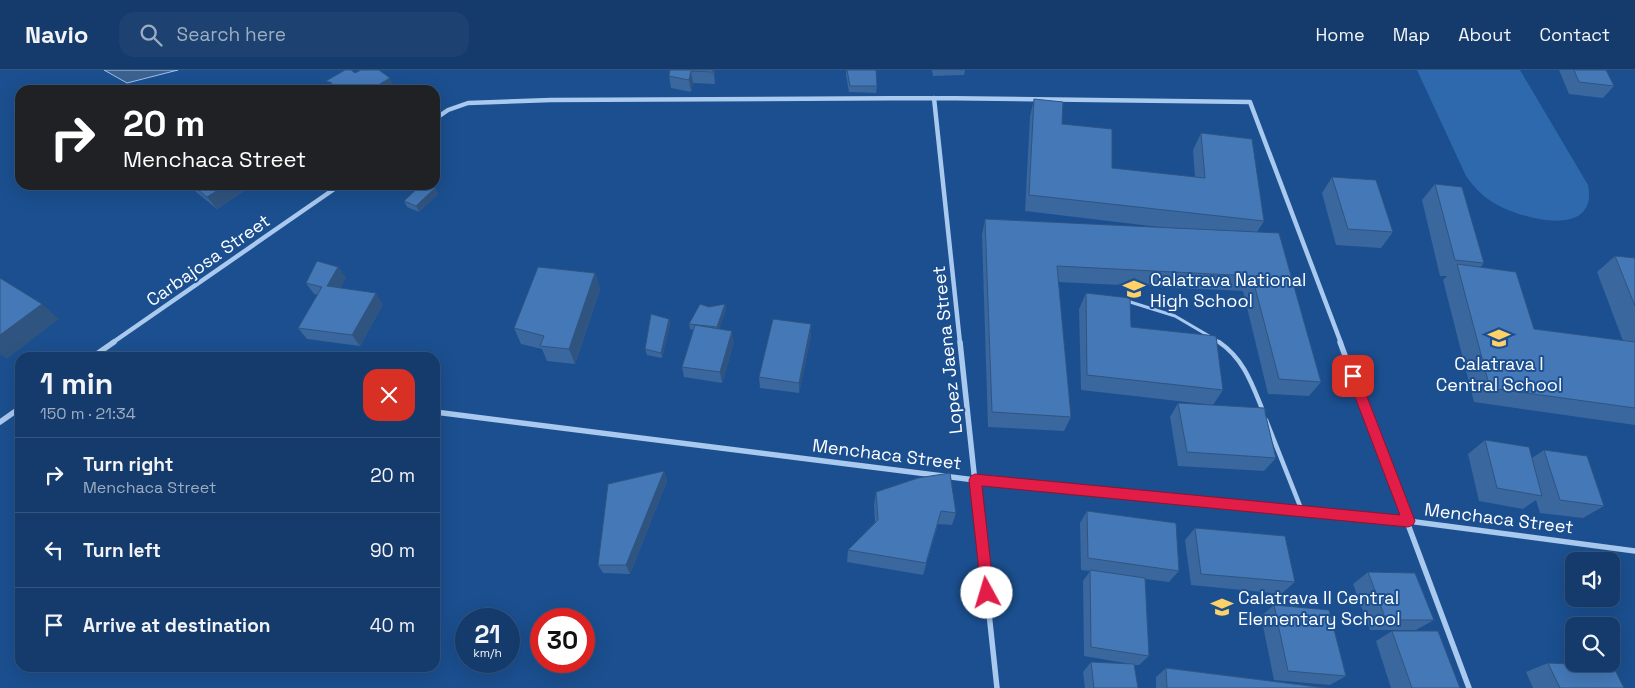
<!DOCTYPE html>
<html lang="en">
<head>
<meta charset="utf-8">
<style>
	body { margin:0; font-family:"Space Grotesk",sans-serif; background:#1d4271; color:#f1f3f6; height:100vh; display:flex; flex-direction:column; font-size:19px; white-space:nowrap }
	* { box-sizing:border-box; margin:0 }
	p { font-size:16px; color:#9dadc1 }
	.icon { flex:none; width:28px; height:28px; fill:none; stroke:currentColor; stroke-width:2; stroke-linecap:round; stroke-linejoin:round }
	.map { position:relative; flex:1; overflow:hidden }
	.details { position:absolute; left:15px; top:282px; width:425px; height:320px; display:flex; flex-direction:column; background:#143b6b; border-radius:15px; box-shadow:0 5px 20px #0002,0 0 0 1px #33557e }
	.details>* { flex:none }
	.hud { position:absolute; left:15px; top:15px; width:425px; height:105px; border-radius:15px; box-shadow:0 5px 20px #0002,0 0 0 1px #33557e; background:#202124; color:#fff; overflow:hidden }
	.buttons { position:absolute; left:1565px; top:482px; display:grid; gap:10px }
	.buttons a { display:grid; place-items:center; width:55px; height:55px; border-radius:10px; background:#143b6b; box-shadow:0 5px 20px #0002,0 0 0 1px #33557e; font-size:25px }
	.speed { position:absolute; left:455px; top:538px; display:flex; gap:10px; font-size:25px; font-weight:700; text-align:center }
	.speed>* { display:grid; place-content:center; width:65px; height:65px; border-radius:50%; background:#143b6b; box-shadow:0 5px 20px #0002,0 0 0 1px #33557e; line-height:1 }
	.speed small { font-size:12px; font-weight:400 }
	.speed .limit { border:8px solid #d22; background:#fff; color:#111 }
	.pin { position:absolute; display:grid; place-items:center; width:42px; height:42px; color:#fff; margin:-21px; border-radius:10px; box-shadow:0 2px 8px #0006 }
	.me { position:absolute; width:55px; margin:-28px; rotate:354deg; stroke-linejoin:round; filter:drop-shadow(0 0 4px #0008) }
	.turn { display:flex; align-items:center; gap:18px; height:105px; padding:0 25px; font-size:22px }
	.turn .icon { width:65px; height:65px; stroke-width:2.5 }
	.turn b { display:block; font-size:35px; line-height:42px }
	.round { display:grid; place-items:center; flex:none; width:52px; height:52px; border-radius:15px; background:#1d4271 }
	.headline { display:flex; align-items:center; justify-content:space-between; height:85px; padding:0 25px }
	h1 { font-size:30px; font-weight:600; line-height:38px }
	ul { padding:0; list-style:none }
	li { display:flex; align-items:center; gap:15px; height:75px; padding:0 25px; border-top:1px solid #33557e }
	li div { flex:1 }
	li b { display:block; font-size:19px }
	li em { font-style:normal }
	header { display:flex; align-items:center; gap:30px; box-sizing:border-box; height:70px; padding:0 25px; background:#143b6b; border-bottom:1px solid #33557e }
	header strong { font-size:24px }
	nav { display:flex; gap:28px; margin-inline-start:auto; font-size:18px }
	.search { width:350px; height:45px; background:#1d4271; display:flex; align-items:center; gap:12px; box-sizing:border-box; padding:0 18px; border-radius:15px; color:#9dadc1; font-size:19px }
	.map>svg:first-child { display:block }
</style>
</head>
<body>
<header>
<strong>Navio</strong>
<div class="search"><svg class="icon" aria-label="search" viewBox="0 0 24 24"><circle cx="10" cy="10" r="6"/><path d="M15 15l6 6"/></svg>Search here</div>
<nav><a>Home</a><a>Map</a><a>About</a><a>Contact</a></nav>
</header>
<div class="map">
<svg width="1635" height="618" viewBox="0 0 1635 618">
	<rect width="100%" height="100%" fill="#1b4f8f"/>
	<path fill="#2e69ad" d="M1417 0H1520L1588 115C1599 170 1520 149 1494 133 1482 126 1474 117 1466 106Z"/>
	<path fill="#3c6290" stroke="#9cc4f0" d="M104 0H178L127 13Z"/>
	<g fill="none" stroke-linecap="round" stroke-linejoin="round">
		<path stroke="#a9c9ee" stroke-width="3" d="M1127 231 1175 246 1221 273"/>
		<path stroke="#a9c9ee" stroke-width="4.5" d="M1219 272C1244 289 1252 314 1263 341
			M1266 350 1302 441"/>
		<path stroke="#a9c9ee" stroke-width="4.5" d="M934 28 960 273
			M435 49 448 40 468 33 551 30 934 28 1250 32 1341 273
			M112 273 340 115"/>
		<path stroke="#a9c9ee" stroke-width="5.5" d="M960 272 997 618
			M1340 272 1469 618
			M91 288 114 272
			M435 342 975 410 1408 451 1635 481
			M0 352 20 338"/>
	</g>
	<path fill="#3a679d" d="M670 0H715V14L693 13 691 22 671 18 669 6Z
		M846 0 877 16 876 23 849 22 846 5Z
		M932 0H965L964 5 933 6Z
		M1559 0H1606L1614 16 1603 28 1569 24Z
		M1034 29 1112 98 1195 107 1193 80 1201 63 1264 151 1257 162 1321 312 1309 326 1268 324 1243 221 1058 212 1071 347 1064 361 988 357 982 165 985 149 1167 158 1025 141 1030 46Z
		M1332 107 1393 162 1381 178 1336 175 1322 123Z
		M1435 114 1484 193 1480 198 1534 259 1623 271 1597 202 1615 186 1635 188V355L1474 332 1443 210 1447 206H1440L1422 130Z
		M190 115H253L217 139 196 122Z
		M435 118 438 124 419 142 407 137 404 131Z
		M338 197 346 208 340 218 383 234 360 276 307 269 298 258 318 225 314 224 306 213Z
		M595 203 600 219 575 294 547 291 542 279 521 274 514 258Z
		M1086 223 1131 257 1223 320 1213 335 1081 320 1079 239Z
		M725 234 726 240 719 259 734 272 722 313 684 307 682 297 694 260 690 259 689 254 709 237Z
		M669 249 670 255 662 288 647 285 645 279Z
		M811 254V265L799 323 760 318 759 307Z
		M1178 333 1276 388 1264 401 1178 396 1170 347Z
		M1485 370 1532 388 1544 380 1604 436 1583 448 1540 443 1536 430 1523 439 1479 431 1468 384Z
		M664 401 667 411 630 504 603 503 598 495Z
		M876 422 956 443 952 455 938 454 923 505 847 492 848 480 875 452 874 435Z
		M1087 441 1179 501 1169 512 1145 509 1149 586 1139 595H1134L1138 618H1085L1083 602 1091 592 1131 594 1084 586 1083 511 1090 501 1081 500 1080 453Z
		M1195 458 1295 512 1281 524 1191 515 1185 470Z
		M1368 502 1434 550 1416 560H1370L1353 514Z
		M1274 535 1346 606 1330 615 1274 610 1261 546Z
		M1392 561 1460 618H1391L1376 571Z
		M1548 593 1624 618H1533L1526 602Z
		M1166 598 1326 618H1156V607Z"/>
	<path fill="#305480" d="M713 0H715V14Z
		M691 1 693 13 691 22 689 10Z
		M390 8 396 20H370Z
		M226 115H253L217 139 207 127Z
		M435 118 438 124 419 142 416 136Z
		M338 197 346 208 335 227 327 216Z
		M595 203 600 219 575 294 569 279Z
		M376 223 383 234 360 276 352 265Z
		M42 234 59 249 7 289 0 284V265Z
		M725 234 726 240 718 263 717 257Z
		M669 249 670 255 662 288 661 283Z
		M811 254V265L799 323V313Z
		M732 261 734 272 722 313 720 302Z
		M664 401 667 411 630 504 626 495Z"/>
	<path fill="#4478b7" stroke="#305480" d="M345 0H351L355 3 361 0H379L390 8 370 20H321L332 13 326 11Z
		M670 0H713V2L691 1 689 10 669 6Z
		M847 0H876L877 16H850Z
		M1574 0H1606L1614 16 1579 12Z
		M1034 29 1063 32 1062 54 1112 59V98L1205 108 1201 63 1252 69 1264 151 1029 125Z
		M1332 107 1376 110 1393 162 1348 159Z
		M1435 114 1462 117 1484 193 1455 190Z
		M192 115H226L207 127Z
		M421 115H429L435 118 416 136 404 131Z
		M985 149 1279 163 1321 312 1279 309 1252 206 1057 196 1071 347 992 342Z
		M1615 186 1635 188V236Z
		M317 191 338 197 327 216 376 223 352 265 298 258 322 217 306 213Z
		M1457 194 1516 202 1534 259 1635 272V338L1490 318Z
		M538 197 595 203 569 279 540 276 544 266 514 258Z
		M0 208 42 234 0 265Z
		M1086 223 1130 228 1131 257 1216 266 1223 320 1087 305Z
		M700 234 709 237 725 234 717 257 689 254Z
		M651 244 669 249 661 283 645 279Z
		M773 249 811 254 799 313 759 307Z
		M695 255 732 261 720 302 682 297Z
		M1178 333 1264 338 1276 388 1187 382Z
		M1485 370 1529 377 1542 426 1497 418Z
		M1544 380 1587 386 1604 436 1560 430Z
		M664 401 626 495H598L608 414Z
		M950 403 956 443 941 441 926 493 848 480 878 450 876 422 918 408Z
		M1087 441 1176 453 1179 501 1088 488Z
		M1195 458 1285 466 1295 512 1201 504Z
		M1090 500 1145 508 1149 586 1091 577Z
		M1368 502 1415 503 1434 550H1386Z
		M1274 535 1329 540 1346 606 1288 601Z
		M1392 561H1438L1460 618H1412Z
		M1091 592 1134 594 1138 618H1094Z
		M1548 593 1613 596 1624 618H1560Z
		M1166 598 1326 618H1167Z"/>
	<path fill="#e11d48" stroke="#92132f" d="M1353 301 1359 306 1415 451 1413 455 1408 457 982 416 994 523 992 528 987 530 982 528 969 410 971 406 975 404 1400 445 1347 306Z"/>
	<defs>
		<g id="school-bare" transform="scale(1.725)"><path d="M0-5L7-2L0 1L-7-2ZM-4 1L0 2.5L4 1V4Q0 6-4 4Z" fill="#ffd166" stroke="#1b4f8f" stroke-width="2.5" paint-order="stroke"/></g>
	</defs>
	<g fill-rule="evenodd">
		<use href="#school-bare" x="1134" y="219"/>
		<use href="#school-bare" x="1499" y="268"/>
		<use href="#school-bare" x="1222" y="537"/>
	</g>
	<g text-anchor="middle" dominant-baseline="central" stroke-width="4" stroke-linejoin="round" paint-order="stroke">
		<g font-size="18" fill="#fff" stroke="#1b4f8f">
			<text transform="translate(208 190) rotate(-35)">Carbajosa Street</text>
			<text transform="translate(947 280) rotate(-96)">Lopez Jaena Street</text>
			<text transform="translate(887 384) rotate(7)">Menchaca Street</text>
			<text transform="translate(1499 448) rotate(7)">Menchaca Street</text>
		</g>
		<g font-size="18" fill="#fff" stroke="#1b4f8f" text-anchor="start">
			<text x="1150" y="209">Calatrava National<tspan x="1150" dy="21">High School</tspan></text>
			<text x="1499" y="293" text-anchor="middle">Calatrava I<tspan x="1499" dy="21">Central School</tspan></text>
			<text x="1238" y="527">Calatrava II Central<tspan x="1238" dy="21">Elementary School</tspan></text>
		</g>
	</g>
</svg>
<div class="buttons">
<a><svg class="icon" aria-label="sound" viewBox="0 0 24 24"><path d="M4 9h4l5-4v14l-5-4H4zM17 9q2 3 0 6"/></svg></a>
<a><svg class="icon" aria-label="search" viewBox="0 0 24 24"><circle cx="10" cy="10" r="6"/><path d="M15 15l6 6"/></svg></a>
</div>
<div class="speed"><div>21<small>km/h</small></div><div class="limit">30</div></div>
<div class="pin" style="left:1353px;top:306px;background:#d93025"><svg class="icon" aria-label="arrive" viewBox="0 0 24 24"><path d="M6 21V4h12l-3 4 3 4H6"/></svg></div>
<svg class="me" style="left:987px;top:523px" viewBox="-20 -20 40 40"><circle r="19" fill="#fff"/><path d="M0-13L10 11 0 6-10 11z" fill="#e11d48"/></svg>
<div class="hud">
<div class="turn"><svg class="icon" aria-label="right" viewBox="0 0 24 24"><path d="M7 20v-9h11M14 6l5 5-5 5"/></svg><div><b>20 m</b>Menchaca Street</div></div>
</div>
<section class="details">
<div class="headline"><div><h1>1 min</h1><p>150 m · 21:34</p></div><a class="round" style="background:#d93025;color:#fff"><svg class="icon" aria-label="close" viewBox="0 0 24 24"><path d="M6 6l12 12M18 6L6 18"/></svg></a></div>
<ul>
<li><svg class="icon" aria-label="right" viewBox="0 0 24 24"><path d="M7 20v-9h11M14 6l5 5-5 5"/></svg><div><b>Turn right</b><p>Menchaca Street</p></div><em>20 m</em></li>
<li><svg class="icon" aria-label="left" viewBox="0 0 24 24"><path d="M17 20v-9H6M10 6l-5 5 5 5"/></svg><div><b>Turn left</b></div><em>90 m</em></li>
<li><svg class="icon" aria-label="arrive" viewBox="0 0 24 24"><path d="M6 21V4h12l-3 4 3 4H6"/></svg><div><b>Arrive at destination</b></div><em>40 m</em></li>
</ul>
</section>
</div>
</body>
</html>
